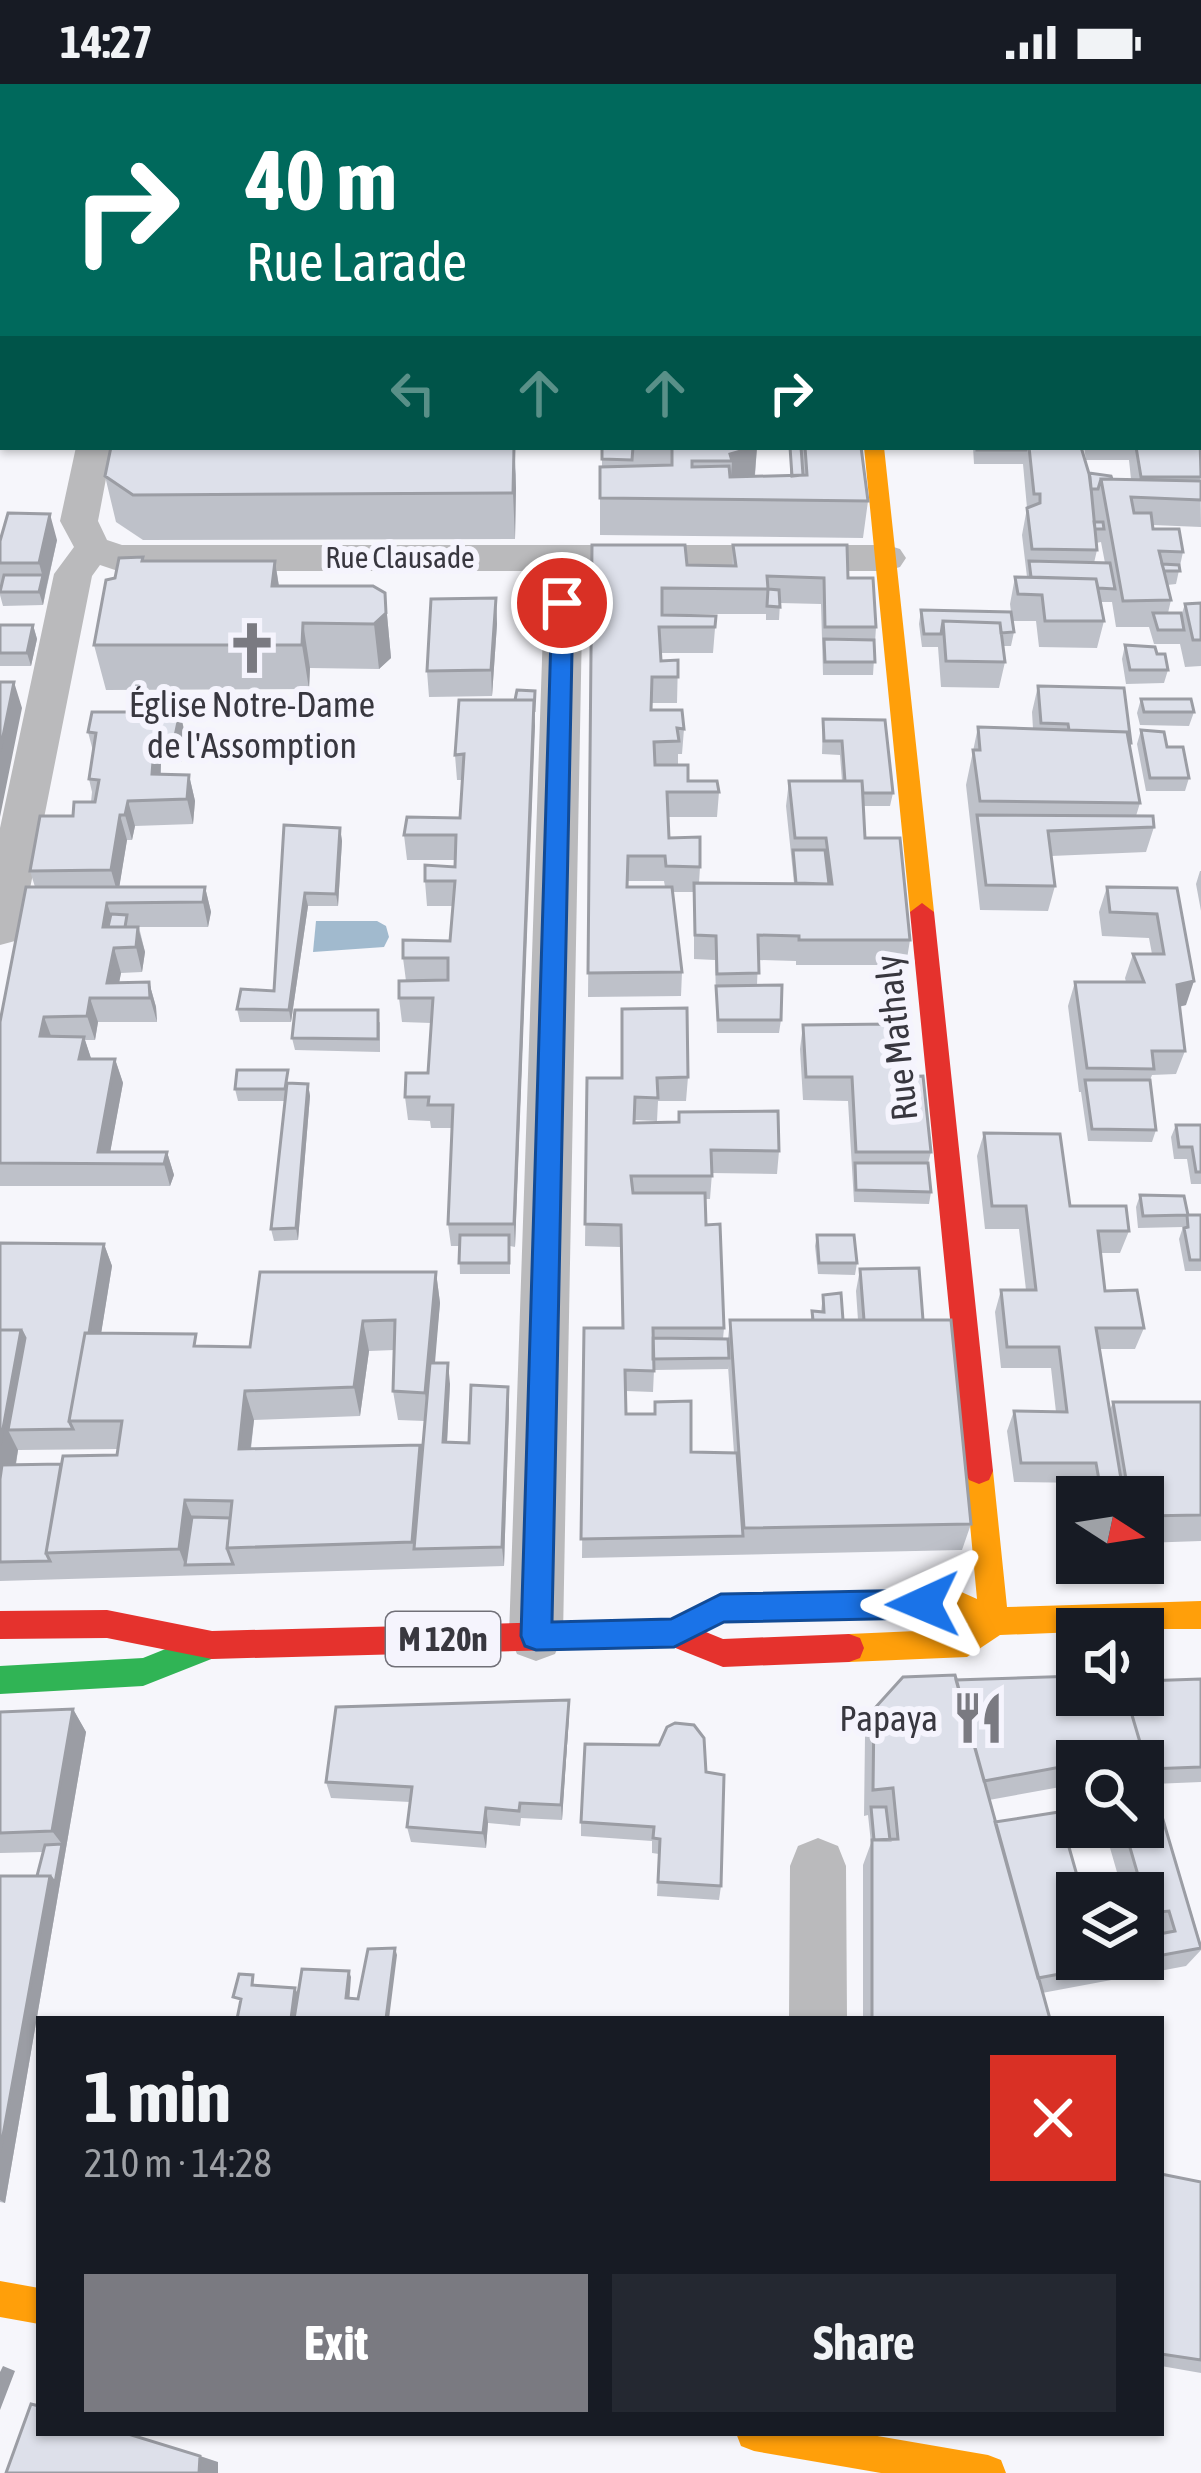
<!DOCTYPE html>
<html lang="en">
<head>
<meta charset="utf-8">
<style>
	body { margin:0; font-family:"Asap Condensed",sans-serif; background:#242831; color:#f1f3f6; height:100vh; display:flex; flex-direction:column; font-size:45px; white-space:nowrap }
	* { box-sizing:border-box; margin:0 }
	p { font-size:39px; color:#9ea1a6 }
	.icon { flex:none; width:66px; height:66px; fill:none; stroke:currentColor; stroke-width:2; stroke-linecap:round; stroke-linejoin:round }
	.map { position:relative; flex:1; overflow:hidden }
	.drawer { position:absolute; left:36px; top:1932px; width:1128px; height:420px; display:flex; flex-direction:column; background:#171b24; border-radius:0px; box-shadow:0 3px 9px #0004 }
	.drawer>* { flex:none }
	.top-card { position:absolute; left:0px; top:0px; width:1203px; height:366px; box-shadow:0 3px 9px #0004; background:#00695c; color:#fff; overflow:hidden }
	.needle { width:78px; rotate:102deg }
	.buttons { position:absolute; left:1056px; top:1392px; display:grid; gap:24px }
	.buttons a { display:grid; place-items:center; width:108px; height:108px; border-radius:0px; background:#171b24; box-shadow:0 3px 9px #0004; font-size:60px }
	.pin { position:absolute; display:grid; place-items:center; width:102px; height:102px; color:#fff; margin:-51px; border:6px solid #fff; border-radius:50%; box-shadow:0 3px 12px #0007 }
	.me { position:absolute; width:132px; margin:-66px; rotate:269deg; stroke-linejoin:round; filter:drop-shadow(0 0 9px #0008) }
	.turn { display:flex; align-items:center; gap:42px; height:252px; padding:0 48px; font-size:54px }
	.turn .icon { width:156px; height:156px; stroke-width:2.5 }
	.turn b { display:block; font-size:84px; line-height:102px }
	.lanes { display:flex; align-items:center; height:114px; padding:0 48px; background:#0003; justify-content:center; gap:60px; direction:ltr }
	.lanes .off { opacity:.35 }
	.round { display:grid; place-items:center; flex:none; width:126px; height:126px; border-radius:0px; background:#242831 }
	.headline { display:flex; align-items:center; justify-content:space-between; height:204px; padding:0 48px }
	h1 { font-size:72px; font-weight:700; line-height:90px }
	.button { display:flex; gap:24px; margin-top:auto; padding:24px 48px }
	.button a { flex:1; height:138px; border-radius:0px; background:#7a7a81; color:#fff; font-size:48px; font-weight:700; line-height:138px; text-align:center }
	.button a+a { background:#242831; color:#f1f3f6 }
	.status { display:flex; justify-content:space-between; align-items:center; height:84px; padding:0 60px; background:#171b24; direction:ltr }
	.status svg { height:33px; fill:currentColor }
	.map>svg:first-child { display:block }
</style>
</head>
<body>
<div class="status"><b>14:27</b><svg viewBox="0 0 49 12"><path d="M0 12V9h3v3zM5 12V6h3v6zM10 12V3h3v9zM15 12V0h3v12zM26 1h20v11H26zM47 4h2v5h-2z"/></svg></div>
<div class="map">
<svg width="1201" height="2389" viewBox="0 0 1201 2389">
	<rect width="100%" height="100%" fill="#f6f6fb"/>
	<path fill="#a1bace" d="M316 837H377L386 842 389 853 384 863 313 868Z"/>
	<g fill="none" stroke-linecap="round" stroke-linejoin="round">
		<path fill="#bababc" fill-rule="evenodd" d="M745 0H777L778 3H746Z
			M0 193H3V213H0Z
			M76 363H112L98 437 107 456 122 461H887L900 465 906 474 900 483 887 487H583L563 1552 555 1570 536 1577 517 1570 509 1552 545 487H118L100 481 92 492 22 845 15 857 0 861V744L54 490 74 463 60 437Z
			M818 1754 838 1762 846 1782 847 1935H789L790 1782 798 1762Z"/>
		<path fill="#30b455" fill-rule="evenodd" d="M208 1548 219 1552 223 1562 219 1572 143 1602 0 1610V1582L143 1574Z"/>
		<path fill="#ff9f0a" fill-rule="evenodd" d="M864 363H884L934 828 922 837 910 828Z
			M979 1374 989 1378 993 1387 1007 1523 1201 1517V1545H1077V1548L1000 1551 967 1573 849 1578 838 1574 834 1564 838 1554 849 1550 961 1545 968 1540 947 1530 942 1520 947 1510 957 1506 977 1515 965 1387 969 1378Z
			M0 2197 39 2204V2240L0 2233Z
			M736 2349H860L988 2371 1001 2376 1006 2389H881L754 2367 741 2362Z"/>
		<path fill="#e5322d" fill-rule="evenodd" d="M922 819 934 828 993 1387 989 1396 979 1400 969 1396 965 1387 910 828Z
			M107 1526 212 1547 674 1535 723 1555 849 1550 860 1554 864 1564 860 1574 849 1578 723 1583 673 1563 212 1575 107 1554 0 1555V1527Z"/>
	</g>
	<path fill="#bec1c9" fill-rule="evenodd" d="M3 285V328H2L0 322V286Z
		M514 363 516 391 515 455 143 456 116 438 105 392Z
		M602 363H757L755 392H790V363H861L868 417 863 454 600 451V383L602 382Z
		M973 363H1081L1089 389 1112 395H1131L1129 376H1086L1084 363H1200L1201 443 1153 441V445L1183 468 1176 500 1167 501 1171 516 1168 529 1181 532 1185 520 1201 519V582L1185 583 1180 560H1154L1149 543H1116L1112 518H1100L1104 537 1097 564 1039 563 1036 537H1012L1014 548 1011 562H1003L1005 578 999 604 941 603 938 563H922L919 540 921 526 1011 528 1010 520 1015 493H1027L1022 451 1027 424 1023 380H974ZM1101 458 1105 479H1094L1097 466 1096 459Z
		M57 456 43 521 3 522 0 511V457Z
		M592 461 687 481 732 482 733 461 848 494 876 543 873 591H823L821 520 780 519 779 536H766V530H662L716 532 713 569H660L661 577 678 576 677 619H651V626L684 645 682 670H678V681L688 697 719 708 717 733H668L669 754 700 783 699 799H794L786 722 789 697H842L840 671 822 670 823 635 893 709 890 722H863L865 754 910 856 906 881H796V877L758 876 757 901 781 936 779 949H717L715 876 694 875V808H673L682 888 681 912 588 913ZM627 797H664L665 803H627Z
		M143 473 144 477H275L279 502 385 509 391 574 379 585 310 584 309 605 106 606 94 561 115 494Z
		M496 514 497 540 492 612 429 613 427 587Z
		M0 541H33L37 555 31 582H0Z
		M1125 561 1157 570 1168 586 1164 599 1126 600 1122 575Z
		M1038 602 1131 659 1130 664 1140 719 1136 732 1154 743 1146 768 1051 772 1055 802 1048 827 980 826 966 701 978 643 1033 645 1032 628Z
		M535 607 515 1163 510 1162V1190H460L459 1162H451L448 1140 452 1044H431L430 1037 408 1036 405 1013 428 989 431 939 402 938 399 914 406 897 403 874 450 857 453 822H427L425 797 455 783V776H407L404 751 460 734 462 696H457L455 671 515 616Z
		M1141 615 1194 628 1189 642 1140 641 1137 629Z
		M92 628 186 654 181 678H161V690L189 691 195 717 193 740 135 742 132 756H127L119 803H205L211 828 208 843H139L145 868 142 888 121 889 119 899 149 898 156 923 157 938H98L95 956H85L91 975H115L123 999 110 1068H167L174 1091 170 1102H0V938L35 803 30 787 73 732 91 718 92 708 89 695 93 667 88 648Z
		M1141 646 1167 663 1189 694 1185 707H1146L1137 660Z
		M284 741 340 744 342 757 338 822H308L291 938H240L237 925 274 907Z
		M1200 787H1201V827L1196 800Z
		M1107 803 1177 804 1186 921 1179 923 1185 967 1176 990 1152 991 1150 996 1156 1046 1152 1058 1088 1057 1081 1008H1079L1068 922 1075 898H1126L1125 894 1133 870H1152L1149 854 1102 852 1099 828Z
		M380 938V968L295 966 292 954Z
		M803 941 895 993 931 1068 928 1079 931 1108 929 1120 854 1118 848 1017 803 1016 800 965Z
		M688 993 686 1017H658L657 1037 634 1036V1039L779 1067 777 1090 712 1089 710 1115H706V1141L724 1244 723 1255H728L730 1236H811L812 1227 821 1228 823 1211 843 1236H858L856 1207 860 1185 923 1236 971 1440 962 1466 582 1474 584 1244H622L621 1163 585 1162 587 994ZM728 1282 734 1369 691 1368 626 1330V1307L653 1308 654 1286 728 1285Z
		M291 999 308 1000 310 1012 298 1156 274 1157 271 1145 285 1017H238L235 1005Z
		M1176 1041H1201V1100H1191L1187 1075H1174L1171 1053Z
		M984 1049 1070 1122 1129 1147 1120 1169H1100L1105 1207 1144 1244 1135 1265H1100L1110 1326 1113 1318H1201V1457L1143 1459V1413H1090L1088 1399 1014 1398 1007 1347 1014 1327 1056 1328 1051 1284H1001L995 1228 1001 1206H1026L1019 1145H985L977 1072Z
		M1140 1111 1188 1131H1201V1187H1185L1179 1155 1183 1143 1138 1144 1136 1123Z
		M817 1151 857 1179 855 1191 818 1190 815 1162Z
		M0 1159 104 1160 112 1182 101 1249 200 1262 250 1263 436 1188 440 1219 434 1279 450 1300 447 1358 469 1359 509 1324 504 1482 0 1497ZM394 1266 393 1307 398 1336 425 1337 422 1371 251 1365 254 1336 360 1332 369 1267ZM118 1365 117 1371 61 1380 16 1381 18 1366Z
		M1201 1595V1698L1153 1700 1201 1860V1866L1186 1882 1042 1909 1050 1935H863V1781L871 1759 868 1731 864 1732 865 1653 874 1625 956 1596 1077 1611ZM1077 1677H1143V1743H1104L1123 1809H1143V1847L1154 1846 1155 1851 1077 1875V1809L995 1738 989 1716 1077 1700Z
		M569 1616V1632L562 1736 521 1734 520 1742 488 1739 486 1764 411 1758 407 1743 410 1718 331 1714 326 1698Z
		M73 1625 86 1648 5 2119 0 2118V1792H37L43 1768 0 1769V1628Z
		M706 1688 721 1802 719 1816 657 1812 659 1770 652 1769V1757L581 1752V1738Z
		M1161 2090 1201 2098V2289L1161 2282Z"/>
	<path fill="#9b9da4" d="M1 62 3 80 0 88V64Z
		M514 363 516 404 515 455 513 409Z
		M757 363 754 400 730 407 732 377 730 370Z
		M50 430 57 456 46 505 39 479Z
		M275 477 282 523 272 502Z
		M43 491 46 505 43 521 39 508Z
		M385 509 391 574 379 585 374 540Z
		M496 514 497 540 492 612 491 586Z
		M303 539 310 584 309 605 302 561Z
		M33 541 37 555 31 582 27 569Z
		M14 598 22 624 0 733V667Z
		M534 616 535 642 515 1163 514 1140Z
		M180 628 186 654 181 678 175 652Z
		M155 652 161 678 159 716 152 690Z
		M189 691 195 717 193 740 187 715Z
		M128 717 135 742 132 756 125 731Z
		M120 731 127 756 118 811 111 786Z
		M340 744 342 757 338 822 336 810Z
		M205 803 211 828 208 843 203 818Z
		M305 809 308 822 291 938 289 926Z
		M107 819 115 843H103Z
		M138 843 145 868 142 888 136 863Z
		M114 864 121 889 116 914 107 899Z
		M1194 897 1186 921 1168 925 1177 901Z
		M149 898 156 923 157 938 150 914Z
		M90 914 98 938 95 956 87 932Z
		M44 933 53 957 40 952Z
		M84 953 92 977 79 975Z
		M115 975 123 999 108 1080 98 1068Z
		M308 1000 310 1012 298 1156 296 1144Z
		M167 1068 174 1091 170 1102 164 1080Z
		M104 1160 112 1182 87 1337H74Z
		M436 1188 440 1219 430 1338 425 1309Z
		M363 1237 369 1267 360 1332 354 1303Z
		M21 1246 34 1275 8 1346 18 1366 0 1472V1361Z
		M448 1279 450 1300 446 1378 443 1358Z
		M508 1303 509 1324 504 1482 502 1463Z
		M245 1307 254 1336 247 1393 239 1365Z
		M185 1416 196 1443 185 1481 179 1465Z
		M569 1616V1632L562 1736 561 1721Z
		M73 1625 86 1648 5 2119 0 2116V2068L50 1792 62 1760 52 1747Z
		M486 1724 488 1739 486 1764 483 1749Z
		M395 1864 397 1871 389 1935H386Z
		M349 1887 351 1893 349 1920 346 1914Z
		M295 1904 301 1916 298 1935H291Z
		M3 2282 15 2287 0 2326V2288Z
		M200 2372 218 2378V2389H199Z"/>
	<path fill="#dde0ea" stroke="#9b9da4" stroke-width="3" d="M112 0H148V3H111Z
		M463 0H519L520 3H464Z
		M609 0H628L629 2 715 0 716 3H588Z
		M854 0H915L914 3H853Z
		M0 126H3V168H0Z
		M3 285V301H0V286Z
		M1200 355 1201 393H1141L1136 363H1200Z
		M111 363H514L513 409 133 411 105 392Z
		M602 363H647H633L632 376 602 375Z
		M672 363H755L730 370 732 377H692V383L729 382 730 393 807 391 805 363H861L868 417 600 414V383L672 381Z
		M790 363H801L803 391 792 392Z
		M977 363H1027L1026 366H977Z
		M1029 363H1081L1090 393 1097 466 1032 465 1027 424 1040 419V410H1034Z
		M1089 389 1111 392 1112 395H1101L1098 405H1091Z
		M1101 395 1201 397V416L1131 413 1134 429H1151L1153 445H1179L1183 468 1159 467 1171 516 1123 517Z
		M8 429 50 430 39 479H0V457Z
		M1094 438H1103L1104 445H1095Z
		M592 461H685L687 481 736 482 733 461H847L848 494H873L876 543H825L824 494 767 492 768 505 662 504V531L716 532 715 543H659L661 577 678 576V593H652L651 626H682L684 645 677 644 679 657 654 658 655 681H688V697H717L719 708H667L669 754 700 753V783L666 782 665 772H628L627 803H672L682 888 588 889Z
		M143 473 142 477H275L272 502H373L385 509 386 529 374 540 303 539 302 561H94L106 496 115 494 119 474Z
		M1029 477 1110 479 1115 505 1098 504 1096 495 1031 493Z
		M1162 480 1179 481 1180 487H1164Z
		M4 491H43L39 508H0Z
		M1015 493 1096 495 1104 537H1045L1042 511 1018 510Z
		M768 505 779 506 780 523 767 522Z
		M496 514 491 586 427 587 431 515Z
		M1201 519V556H1193L1185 520Z
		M921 526 1011 528 1014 548 1001 549 1000 539 943 537 941 550H924Z
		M1153 529H1181L1184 546H1158Z
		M943 537 1000 539 1005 578 946 577Z
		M0 541H33L27 569H0Z
		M824 555 874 556 875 578H825Z
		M1125 561 1155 563 1157 570H1165L1168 586H1130Z
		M0 598H14L0 667Z
		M1038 602 1124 604 1131 659H1129L1127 648 1069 646 1068 640 1041 639Z
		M517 606 535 607 534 628V616H515Z
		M1141 615H1191L1194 628H1144Z
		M459 616H534L514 1140H448L453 1021H428L429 1013H405L406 989H428L433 914H399V897L448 896V874H403V856L450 857 455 797H425V781L455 783 456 751H404L407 733 460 734 464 670 455 671Z
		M92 628H180L175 652H155L152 690 189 691 187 715 128 717 125 731H120L111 786 30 787 40 732H73L74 718H95L99 696 89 695 96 649 88 648Z
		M823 635 885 636 893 709H863L862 697H845L842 657H824Z
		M978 643 1127 648 1140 719 980 717 973 666H980Z
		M1141 646 1164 648 1167 663H1183L1189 694H1150Z
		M789 697H862L865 754H900L910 856H799V852L758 851 759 889 717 890 716 852 695 851 694 799 832 800 826 754H795Z
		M977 731 1153 732 1154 743 1048 747 1055 802 986 801Z
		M284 741 340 744 336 810 305 809 289 926 237 925 241 905 274 907Z
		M793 766H825L829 800 796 799Z
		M26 803H205L203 818 107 819 103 843H138L136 863 114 864 107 899 149 898 150 914H90L87 932 44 933 40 952 84 953 79 975H115L98 1068H167L164 1080 0 1079V938Z
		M1107 803 1177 804 1194 897 1177 901 1185 967H1152L1154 985 1087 984 1075 898H1144L1133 870H1164L1157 830 1110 828Z
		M111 830 127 831 125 843H108Z
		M782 901 781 936H718L716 902Z
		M687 924 688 993 657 994 658 1014 635 1013 634 1039 679 1038V1028L778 1027 779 1067 711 1066 712 1092H631L633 1109H705L706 1141 720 1140 724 1244H653L654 1287 625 1286 626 1330H655V1318L691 1317V1368L737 1369 743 1452 581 1455 584 1244H623L621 1141 585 1140 587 994H622V925Z
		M295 926H378V955L292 954Z
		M890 940 895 993 923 992 931 1068H856L852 993H806L803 941Z
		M237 986H288L285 1005H235Z
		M1085 996H1150L1156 1046 1092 1045Z
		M287 999 308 1000 296 1144 271 1145Z
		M1176 1041H1201V1088H1196L1192 1063H1179Z
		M984 1049 1060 1050 1070 1122H1126L1129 1147H1098L1105 1207 1137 1206 1144 1244H1096L1124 1413H1102L1096 1379H1021L1014 1327 1067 1328 1059 1263H1007L1001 1206H1036L1026 1122H992Z
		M855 1079H928L931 1108 856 1106Z
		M1140 1111 1184 1112 1188 1131H1201V1176H1190L1184 1144 1188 1143 1187 1131 1143 1132Z
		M460 1151H509V1179H459Z
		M817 1151H854L857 1179H819Z
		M0 1159 104 1160 89 1249H85L69 1337 73 1345 8 1346 25 1254 21 1246H0Z
		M919 1184 923 1236H864L860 1185Z
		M260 1188H436L425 1309 393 1307 395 1236 363 1237 354 1303 245 1307 239 1365 420 1361 412 1458 227 1464 232 1417 185 1416 179 1465 46 1469 63 1372 117 1371 122 1337H69L85 1249 196 1250 194 1262 250 1263Z
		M841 1209 843 1236H813L812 1227 824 1228 823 1211Z
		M730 1236H951L971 1440 744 1444Z
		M0 1246H21L0 1361Z
		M653 1254 728 1255 729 1274 653 1275Z
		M430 1279H448L443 1358 469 1359 471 1301 508 1303 502 1463 414 1465Z
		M1113 1318H1201V1431L1143 1432V1413H1129Z
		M61 1380 46 1469 50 1477 0 1478V1395L2 1381Z
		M192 1433 230 1434 227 1464 233 1480 185 1481Z
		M955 1591 1050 1935H872V1756L898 1755 893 1704 873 1706 874 1625 903 1593Z
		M1077 1592V1611H1126L1201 1864 1038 1894 995 1738 1059 1728 1082 1809H1077L1076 1817 1077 1875H1143V1853L1175 1847 1169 1827 1149 1829 1124 1743H1143V1677H1118L1117 1673 1095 1677H1077V1680L984 1697 956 1596Z
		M1201 1595V1683L1148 1685 1126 1611H1143V1597Z
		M569 1616 561 1721 520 1719 519 1727 486 1724 483 1749 407 1743 412 1703 326 1698 336 1623Z
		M73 1625 52 1747 0 1749V1628Z
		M675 1639 694 1641 704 1654 706 1688 724 1691 721 1802 658 1798 660 1755 653 1754 654 1743 581 1738 585 1660 659 1661 667 1643Z
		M871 1723H886L890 1756H874Z
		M62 1760 55 1799 50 1792H37L45 1761Z
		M0 1792H50L0 2068Z
		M395 1864 386 1935H294L302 1885 349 1887 346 1914 358 1915 368 1865Z
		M239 1890 253 1891 252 1901 295 1904 291 1935H237L241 1915 233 1913Z
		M1161 2090 1201 2098V2276L1161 2270Z
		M31 2320 39 2322V2349H125L200 2372 199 2389H6Z"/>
	<path fill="#1a73e8" stroke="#114b97" stroke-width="3" d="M562 511 573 519 552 1538 671 1535 721 1510 923 1506 933 1511 938 1520 933 1530 923 1534 724 1538 674 1563 536 1566 525 1562 521 1552 552 519Z"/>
	<defs>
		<g id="church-bare" transform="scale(4.14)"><path d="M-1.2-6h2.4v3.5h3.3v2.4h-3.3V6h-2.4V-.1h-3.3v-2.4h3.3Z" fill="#7a7a81" stroke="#f5f4fd" stroke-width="2.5" paint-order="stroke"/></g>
		<g id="restaurant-bare" transform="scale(4.14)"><path d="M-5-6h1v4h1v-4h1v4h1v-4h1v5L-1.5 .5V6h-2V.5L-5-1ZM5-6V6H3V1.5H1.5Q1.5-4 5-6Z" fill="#7a7a81" stroke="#f5f4fd" stroke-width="2.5" paint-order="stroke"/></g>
	</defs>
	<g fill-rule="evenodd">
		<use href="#church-bare" x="252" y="564"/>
		<use href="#restaurant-bare" x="978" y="1634"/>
	</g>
	<g text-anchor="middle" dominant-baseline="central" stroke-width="12" stroke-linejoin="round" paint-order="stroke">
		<g font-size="30" fill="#38373f" stroke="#f5f4fd">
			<text x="400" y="473">Rue Clausade</text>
		</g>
		<rect fill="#f5f4fd" stroke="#717078" stroke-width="3" x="386" y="1528" width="114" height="54" rx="9"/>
		<g font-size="33" font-weight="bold" fill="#38373f">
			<text x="443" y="1555">M 120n</text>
		</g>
		<g font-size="36" fill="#38373f" stroke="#f5f4fd">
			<text x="252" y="620">Église Notre-Dame<tspan x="252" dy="41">de l'Assomption</tspan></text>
			<text x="938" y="1634" text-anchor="end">Papaya</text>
		</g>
		<g font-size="36" fill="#38373f" stroke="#f5f4fd">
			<text transform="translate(896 954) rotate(-96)">Rue Mathaly</text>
		</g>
	</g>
</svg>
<div class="buttons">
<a><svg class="needle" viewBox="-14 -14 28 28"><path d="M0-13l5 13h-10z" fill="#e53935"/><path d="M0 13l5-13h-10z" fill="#9ea1a6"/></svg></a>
<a><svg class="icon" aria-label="sound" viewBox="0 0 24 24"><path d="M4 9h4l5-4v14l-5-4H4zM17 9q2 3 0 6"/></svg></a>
<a><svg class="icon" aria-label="search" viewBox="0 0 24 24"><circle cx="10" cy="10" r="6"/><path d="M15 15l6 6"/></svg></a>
<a><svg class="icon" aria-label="layers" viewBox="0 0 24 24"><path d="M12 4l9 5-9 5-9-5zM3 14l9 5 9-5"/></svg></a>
</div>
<div class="pin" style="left:562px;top:519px;background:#d93025"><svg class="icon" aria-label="arrive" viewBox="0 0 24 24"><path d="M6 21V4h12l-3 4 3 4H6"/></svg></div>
<svg class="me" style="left:923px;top:1520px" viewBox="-20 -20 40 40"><path d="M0-17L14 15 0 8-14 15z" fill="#1a73e8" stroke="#fff" stroke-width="4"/></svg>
<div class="top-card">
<div class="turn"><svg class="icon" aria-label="right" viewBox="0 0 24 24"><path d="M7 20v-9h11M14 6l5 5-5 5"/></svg><div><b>40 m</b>Rue Larade</div></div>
<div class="lanes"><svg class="icon off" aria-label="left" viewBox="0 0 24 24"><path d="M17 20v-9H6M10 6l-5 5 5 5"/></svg><svg class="icon off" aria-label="ahead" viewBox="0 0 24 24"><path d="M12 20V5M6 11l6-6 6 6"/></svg><svg class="icon off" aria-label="ahead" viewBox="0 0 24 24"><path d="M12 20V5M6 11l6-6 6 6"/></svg><svg class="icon" aria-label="right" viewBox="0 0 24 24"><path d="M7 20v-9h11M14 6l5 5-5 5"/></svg></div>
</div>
<section class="drawer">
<div class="headline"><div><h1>1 min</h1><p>210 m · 14:28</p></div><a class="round" style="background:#d93025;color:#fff"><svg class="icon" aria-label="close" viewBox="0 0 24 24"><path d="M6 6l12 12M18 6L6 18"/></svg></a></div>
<div class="button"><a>Exit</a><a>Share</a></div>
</section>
</div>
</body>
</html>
